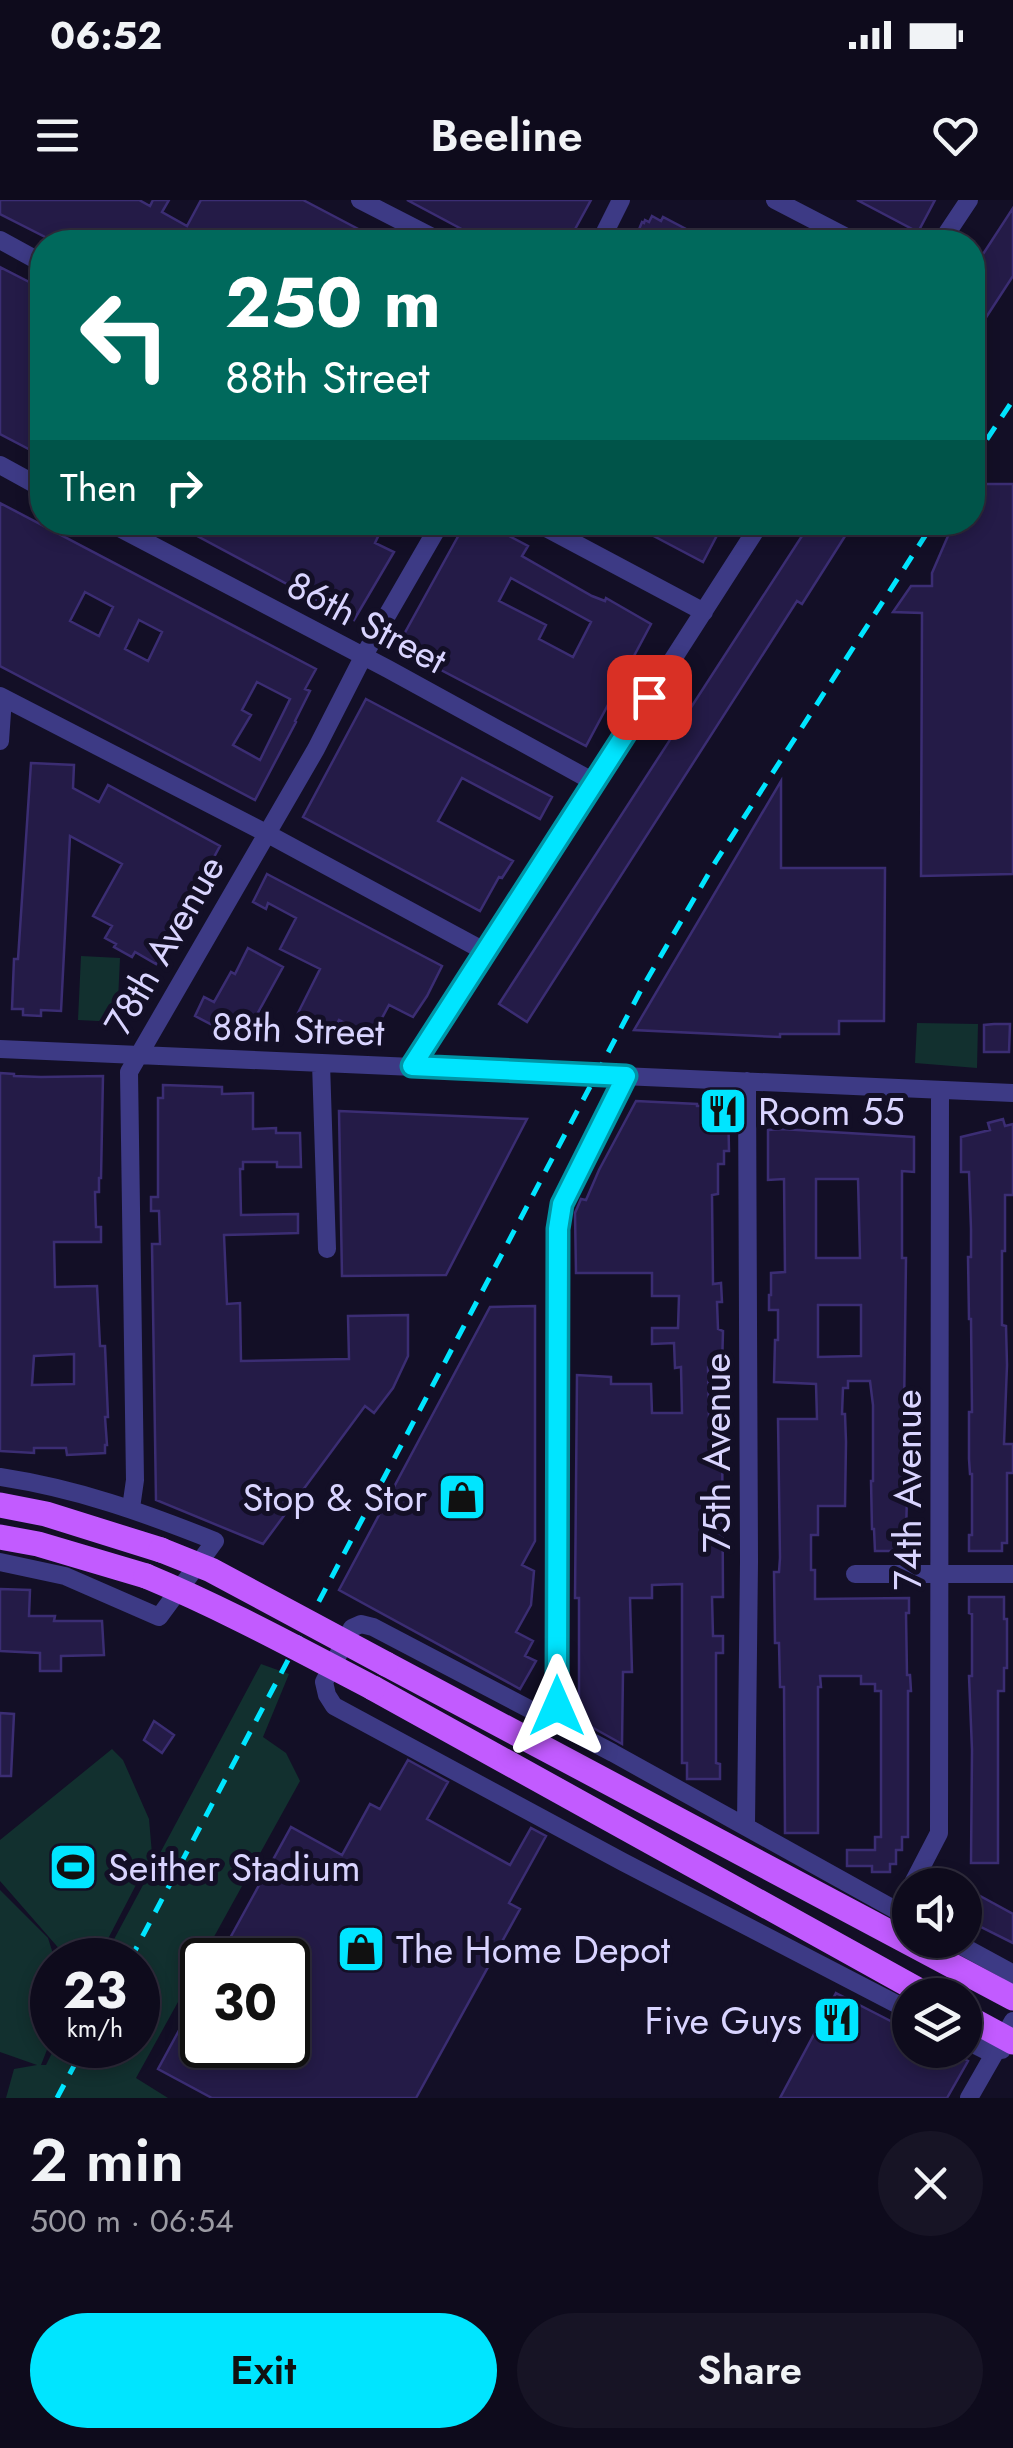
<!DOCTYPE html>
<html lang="en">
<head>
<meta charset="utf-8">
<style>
	body { margin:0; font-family:Jost,sans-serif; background:#171425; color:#f1f3f6; height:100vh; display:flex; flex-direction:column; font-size:38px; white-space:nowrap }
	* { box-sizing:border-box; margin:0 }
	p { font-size:32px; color:#9b9ba3 }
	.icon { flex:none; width:55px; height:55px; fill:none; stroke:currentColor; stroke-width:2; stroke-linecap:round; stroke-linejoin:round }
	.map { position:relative; height:1898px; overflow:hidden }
	.sheet { display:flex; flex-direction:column; background:#0e0b1c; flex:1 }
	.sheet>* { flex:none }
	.guide { position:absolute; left:30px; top:30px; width:955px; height:305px; border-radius:40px; box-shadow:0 5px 15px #0003,0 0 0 2px #2e2b3b; background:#00695c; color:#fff; overflow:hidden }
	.fabs { position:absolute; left:892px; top:1668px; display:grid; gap:20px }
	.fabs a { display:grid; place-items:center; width:90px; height:90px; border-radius:50%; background:#0e0b1c; box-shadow:0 5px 15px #0003,0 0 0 2px #2e2b3b; font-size:50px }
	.speed { position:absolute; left:30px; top:1738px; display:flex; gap:20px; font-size:50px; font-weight:700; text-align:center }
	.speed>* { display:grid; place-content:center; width:130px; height:130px; border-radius:50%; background:#0e0b1c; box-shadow:0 5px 15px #0003,0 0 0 2px #2e2b3b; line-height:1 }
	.speed small { font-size:25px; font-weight:400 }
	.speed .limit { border:5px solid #111; border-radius:15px; background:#fff; color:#111 }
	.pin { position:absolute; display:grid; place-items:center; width:85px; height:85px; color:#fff; margin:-42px; border-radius:20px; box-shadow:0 5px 15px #0006 }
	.me { position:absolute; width:110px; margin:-55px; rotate:0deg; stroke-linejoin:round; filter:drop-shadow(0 0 8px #0008) }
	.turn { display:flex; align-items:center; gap:35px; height:210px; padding:0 30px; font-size:45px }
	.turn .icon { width:130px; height:130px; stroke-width:2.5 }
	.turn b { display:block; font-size:70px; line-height:85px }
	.then { display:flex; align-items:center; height:95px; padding:0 30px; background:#0003; gap:20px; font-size:38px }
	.round { display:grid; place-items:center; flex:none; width:105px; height:105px; border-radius:52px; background:#171425 }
	.head { display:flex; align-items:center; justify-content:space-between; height:170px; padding:0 30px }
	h1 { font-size:60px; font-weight:600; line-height:75px }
	.action { display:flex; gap:20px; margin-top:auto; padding:20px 30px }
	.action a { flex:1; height:115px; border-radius:60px; background:#00e5ff; color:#111; font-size:40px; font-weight:600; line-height:115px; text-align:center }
	.action a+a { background:#171425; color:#f1f3f6 }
	.status { display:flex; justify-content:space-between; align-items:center; height:70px; padding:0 50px; background:#0e0b1c; direction:ltr }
	.status svg { height:28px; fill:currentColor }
	header { display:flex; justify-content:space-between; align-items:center; height:130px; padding:0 30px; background:#0e0b1c; font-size:45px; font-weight:600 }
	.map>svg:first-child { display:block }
</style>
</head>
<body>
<div class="status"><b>06:52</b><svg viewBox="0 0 49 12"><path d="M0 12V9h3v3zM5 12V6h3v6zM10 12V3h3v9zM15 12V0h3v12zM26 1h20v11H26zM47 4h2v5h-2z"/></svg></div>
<header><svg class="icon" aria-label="menu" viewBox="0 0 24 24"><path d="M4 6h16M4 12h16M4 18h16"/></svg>Beeline<svg class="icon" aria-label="heart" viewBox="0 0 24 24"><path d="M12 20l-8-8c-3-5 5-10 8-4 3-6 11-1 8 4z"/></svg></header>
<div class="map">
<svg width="1013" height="1898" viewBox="0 0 1013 1898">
	<rect width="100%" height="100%" fill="#130f26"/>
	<path fill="#12302f" d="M81 756 120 758 117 822 78 820Z
		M917 823 978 824 977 868 915 863Z
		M261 1464 289 1474 263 1537 286 1553 300 1581 136 1878 168 1898H6L14 1869 37 1865 0 1852V1690L48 1738 55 1760H52V1837L41 1865H46L56 1845H138V1760H103Z
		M112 1549 123 1560 149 1619 152 1654 97 1760H69L0 1681V1640Z"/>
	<path fill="#241b47" stroke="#3b2d73" stroke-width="2.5" fill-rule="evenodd" d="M0 0H139L150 6 153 0H169L162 12 187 26 201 0H303L383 42H64L57 39 55 42 0 14Z
		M407 0H591L568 42H486Z
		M857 0H935L918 32Z
		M1013 8V76L972 139V71Z
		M652 16 661 21 663 17 711 42H634L642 22 644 23 645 20 649 22Z
		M0 67 37 86 36 88 42 92V189L33 208 42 213V256L0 234Z
		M977 284H1013V674L921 676 922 413 893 412 911 386H932V373L954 322H972V292Z
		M0 303 316 469 305 489 310 491 295 521 296 522 255 600 0 466ZM85 392 113 407 99 436 70 421ZM139 420 162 432 148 461 125 449ZM257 482 290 499 260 560 233 545 251 515 242 510Z
		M171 322H385L375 343 394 352 354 420Z
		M466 322H483L528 346 522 356 592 396 605 401 606 398 651 424 586 546 397 447ZM511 378 591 422 573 457 539 439 546 425 499 401Z
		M627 322H724L703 362Z
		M811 322H854L802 404 797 401 527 822 499 804Z
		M366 499 552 597 540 619 462 578 438 621 513 661 502 678 499 677 480 711 303 617Z
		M31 563 74 565 73 588 99 602 108 585 220 646 156 764 135 752 132 757 114 747 116 744 105 738 112 726 93 716 122 664 70 636 61 811 41 810V816L23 815V809H12L14 759H18Z
		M781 581V668H885L884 821H839V834H780V837L634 830Z
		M267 674 442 766 427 796 413 817 389 805 375 831 372 830 369 836 339 820 332 833 326 830 324 833 300 821 302 817 297 815 320 769 280 749 296 718 268 703 266 709 253 702Z
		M248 748 283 767 249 829 233 820 229 828 223 824 220 829 195 816 204 797 214 802 231 772 235 774Z
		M994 824H1010L1009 852H984V825Z
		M0 873 14 874V876L41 877 103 876 101 978H99V992H95L96 1027H101V1042H54L55 1087 97 1086 100 1146H105L108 1217H105L107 1245H105V1253L67 1255 66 1248H34V1253L0 1251ZM74 1154V1184L32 1185 34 1156Z
		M163 885 222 887V894L253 893V929L276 928V933H300L301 967H277V962H243V969H240L241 1015 298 1014V1033L224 1035 227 1104 240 1103 241 1161 349 1159 348 1116 408 1115V1156L393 1188 374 1213 365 1206 263 1344 156 1300 152 1044H160L159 1011H151V997H158V898H163Z
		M636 901 697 904V906L728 905 729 951H724V964H718V994L712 995 713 1084 721 1083 722 1102H717L718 1129 723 1131 722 1167H708L709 1217H722L723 1397H712L713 1436H723V1453H716V1563L720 1564V1579H687V1563H682V1384L652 1385V1398H630L632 1472H623L622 1544 579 1520V1398H575L577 1175 611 1177V1184H651L652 1213H682L681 1167 675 1168 674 1143 652 1144V1128H678L679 1096H652V1073H576L575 1013 581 999 586 1000 599 970Z
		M339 911 527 919 446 1075 342 1076Z
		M1003 919 1005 926 1013 924V995H1005V1051H1002V1125L1006 1126 1007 1165 1004 1244H1013V1273H1007V1343H1002V1351H969V1335H972V1274H970L969 1259V1212H972L971 1119H969L968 1057H971V1029L969 972H961V937L990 930 988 923Z
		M781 929 914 937V972L902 971V1058H906L904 1212H909L906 1336H909V1351H875L874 1329H872L871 1281H873V1205L870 1181H848V1188H843L842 1214H845L846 1242 845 1306H818V1335H811V1370H815V1399L909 1398V1413H906L907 1475H910L911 1491H908V1637H902V1650H896V1664H890V1672H872V1666H847V1650H875V1637H881V1491H875V1484H861V1476H820L821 1487H818V1633H785L784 1487H780L779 1443H775L774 1372H779L780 1358 778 1219H817L816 1184 774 1182 775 1140H778V1110H769V1095H771V1073L785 1072 784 979 768 980V930ZM816 979H858L860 1058H816ZM818 1105H861V1156L818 1157Z
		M535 1106V1341L522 1365 534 1371 531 1405 516 1432 533 1441 525 1456 536 1461 520 1489 339 1390 490 1107Z
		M0 1389 30 1390 29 1416H55L54 1421H102L104 1455 61 1456V1471H40V1453L0 1451Z
		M969 1397H1004V1419H1007V1468H1004V1491H998V1663H971L972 1550 969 1476H972V1414L969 1413Z
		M0 1513 14 1514 11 1576H0Z
		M154 1521 174 1535 162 1553 144 1540Z
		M408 1560 448 1582 427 1619 510 1665 531 1628 546 1636 509 1703 520 1709 416 1898H212L158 1869 202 1788V1845H288V1760H218L291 1627 342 1655 370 1604 380 1609Z
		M965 1691 971 1694V1691L1013 1714V1743L965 1719Z
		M836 1793 910 1831V1850H947L968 1861 947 1898H780Z"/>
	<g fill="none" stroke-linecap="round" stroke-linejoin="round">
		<path stroke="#3d3a85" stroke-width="18" d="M360 0 442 42
			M775 0 856 42
			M0 40 42 63
			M600 42 621 0
			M941 42 969 0
			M0 265 42 288
			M108 322 388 469 594 582
			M535 322 704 412
			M0 496 266 633 484 751
			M0 541 3 498
			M0 849 1013 893
			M321 863 327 1049
			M411 867 761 322
			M0 1277C78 1289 142 1312 215 1341L159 1417 65 1376 0 1362
			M131 1308 135 1280 129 872 316 549 363 457 441 322
			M855 1374H1013
			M556 1524 558 1029 562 1003 626 876
			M746 1625 749 1362 747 881
			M912 1685 939 1633 940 890
			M910 1718 613 1553 373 1427 361 1424 352 1428 324 1482 327 1495 334 1506 623 1662 910 1811
			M951 1740 1008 1771 1013 1777
			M965 1840 985 1850H1002
			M969 1898 1013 1821"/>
		<path stroke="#c25bff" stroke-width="25" d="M0 1305 46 1314 161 1350
			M0 1337 38 1344 146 1376
			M386 1464 1013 1798
			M373 1488 927 1795
			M965 1816 1013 1842"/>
		<path stroke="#00e5ff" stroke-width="5" stroke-dasharray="15 12" stroke-linecap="butt" d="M972 262 1013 200
			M130 1760 641 790 716 661 934 322
			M57 1898 85 1845"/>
		<path stroke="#c25bff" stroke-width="25" d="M161 1350 211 1370 386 1464
			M146 1376C225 1409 298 1449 373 1488"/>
	</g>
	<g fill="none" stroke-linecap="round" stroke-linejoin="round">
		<g stroke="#0095a6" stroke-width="25">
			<path id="route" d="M557 1506 558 1029 562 1004 626 876 412 866 649 497"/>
		</g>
		<use href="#route" stroke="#00e5ff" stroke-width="18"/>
	</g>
	<defs>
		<g id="restaurant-square" transform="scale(2.5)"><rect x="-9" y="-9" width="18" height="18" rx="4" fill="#00e5ff" stroke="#130f26"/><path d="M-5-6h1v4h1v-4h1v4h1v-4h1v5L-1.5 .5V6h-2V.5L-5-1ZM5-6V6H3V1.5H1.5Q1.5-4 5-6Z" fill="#111"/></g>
		<g id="shop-square" transform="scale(2.5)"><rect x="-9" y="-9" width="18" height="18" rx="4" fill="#00e5ff" stroke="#130f26"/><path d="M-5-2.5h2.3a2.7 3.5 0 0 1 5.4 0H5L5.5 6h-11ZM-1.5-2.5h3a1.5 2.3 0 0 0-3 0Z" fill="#111"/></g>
		<g id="stadium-square" transform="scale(2.5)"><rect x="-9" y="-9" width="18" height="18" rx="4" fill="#00e5ff" stroke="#130f26"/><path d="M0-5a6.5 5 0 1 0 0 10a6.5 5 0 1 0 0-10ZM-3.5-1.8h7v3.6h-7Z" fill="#111"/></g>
	</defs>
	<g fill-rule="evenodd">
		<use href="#restaurant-square" x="723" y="911"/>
		<use href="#shop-square" x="462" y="1297"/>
		<use href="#stadium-square" x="73" y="1667"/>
		<use href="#shop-square" x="361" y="1749"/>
		<use href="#restaurant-square" x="837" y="1820"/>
	</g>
	<g text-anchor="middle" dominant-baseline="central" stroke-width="10" stroke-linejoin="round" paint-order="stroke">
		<g font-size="38" fill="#d9d4ff" stroke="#130f26">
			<text transform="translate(367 422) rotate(28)">86th Street</text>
			<text transform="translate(164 745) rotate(-60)">78th Avenue</text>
			<text transform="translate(298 829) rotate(2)">88th Street</text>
			<text transform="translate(716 1253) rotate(-90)">75th Avenue</text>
			<text transform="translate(907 1290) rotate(-90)">74th Avenue</text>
		</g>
		<g font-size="38" fill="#d9d4ff" stroke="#130f26" text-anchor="start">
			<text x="758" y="911">Room 55</text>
			<text x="427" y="1297" text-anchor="end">Stop &amp; Stor</text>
			<text x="108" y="1667">Seither Stadium</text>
			<text x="396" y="1749">The Home Depot</text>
			<text x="802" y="1820" text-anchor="end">Five Guys</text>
		</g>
	</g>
</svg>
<div class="fabs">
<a><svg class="icon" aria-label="sound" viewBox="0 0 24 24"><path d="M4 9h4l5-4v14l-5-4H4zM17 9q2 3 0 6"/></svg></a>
<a><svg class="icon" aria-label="layers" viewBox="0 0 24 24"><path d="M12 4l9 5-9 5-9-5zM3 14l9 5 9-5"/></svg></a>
</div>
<div class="speed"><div>23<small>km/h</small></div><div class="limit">30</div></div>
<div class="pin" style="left:649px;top:497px;background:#d93025"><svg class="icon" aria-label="arrive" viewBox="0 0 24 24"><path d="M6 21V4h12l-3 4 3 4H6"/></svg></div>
<svg class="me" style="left:557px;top:1506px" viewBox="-20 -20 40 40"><path d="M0-17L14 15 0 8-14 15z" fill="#00e5ff" stroke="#fff" stroke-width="4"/></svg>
<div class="guide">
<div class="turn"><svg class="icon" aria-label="left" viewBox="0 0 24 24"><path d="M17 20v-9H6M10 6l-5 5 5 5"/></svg><div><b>250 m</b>88th Street</div></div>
<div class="then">Then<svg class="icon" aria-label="right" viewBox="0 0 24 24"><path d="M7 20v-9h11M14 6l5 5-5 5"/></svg></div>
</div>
</div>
<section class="sheet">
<div class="head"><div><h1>2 min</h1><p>500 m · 06:54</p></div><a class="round"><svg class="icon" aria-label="close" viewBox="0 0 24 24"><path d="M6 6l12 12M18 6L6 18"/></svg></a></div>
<div class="action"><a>Exit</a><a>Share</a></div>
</section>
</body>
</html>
